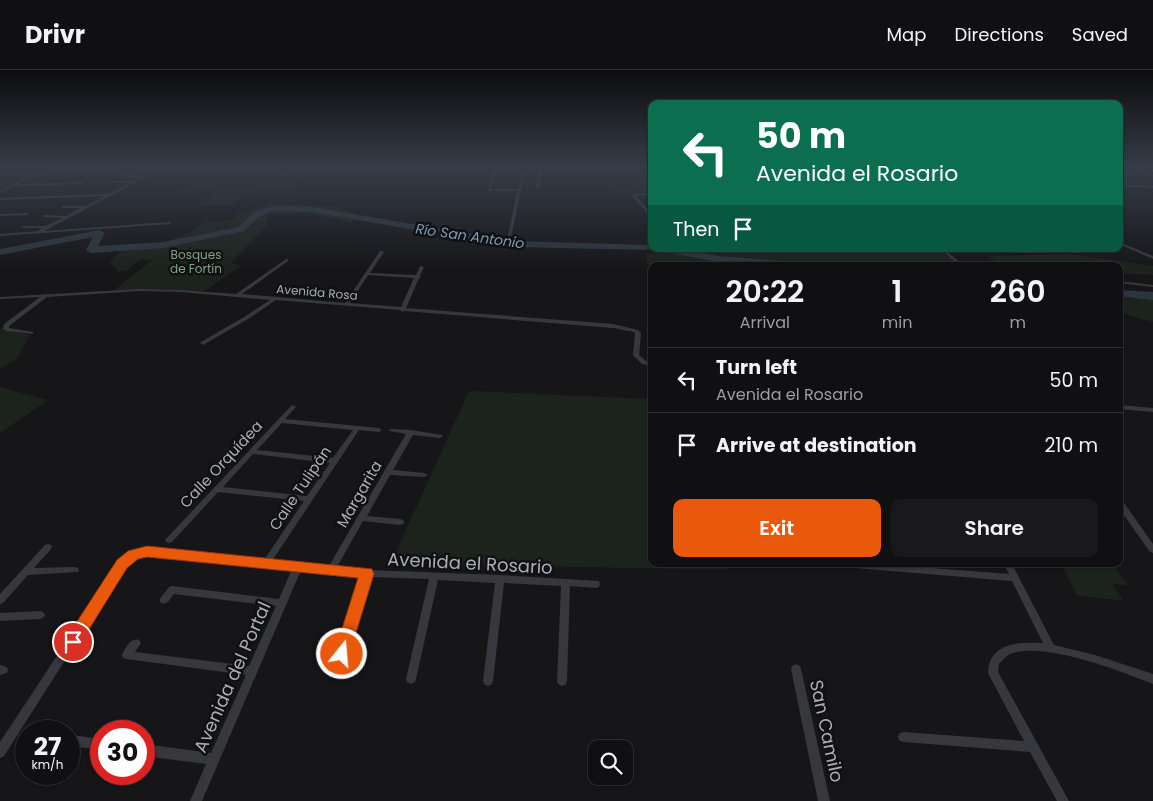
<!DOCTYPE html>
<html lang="en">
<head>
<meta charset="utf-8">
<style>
	body { margin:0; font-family:Poppins,sans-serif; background:#19191b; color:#f1f3f6; height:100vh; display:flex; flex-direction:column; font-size:19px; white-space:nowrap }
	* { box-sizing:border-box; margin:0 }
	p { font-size:16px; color:#9c9d9f }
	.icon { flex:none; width:28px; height:28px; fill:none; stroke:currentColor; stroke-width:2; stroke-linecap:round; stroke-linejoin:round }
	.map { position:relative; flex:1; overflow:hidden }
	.sheet { position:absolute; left:648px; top:192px; width:475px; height:305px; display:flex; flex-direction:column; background:#101012; border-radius:10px; box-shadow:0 1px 4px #0004,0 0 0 1px #303032 }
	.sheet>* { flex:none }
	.banner { position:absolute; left:648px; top:30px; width:475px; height:152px; border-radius:10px; box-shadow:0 1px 4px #0004,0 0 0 1px #303032; background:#0b6e4f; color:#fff; overflow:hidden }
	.controls { position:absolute; left:588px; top:670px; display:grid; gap:10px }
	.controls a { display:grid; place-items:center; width:45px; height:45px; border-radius:10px; background:#101012; box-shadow:0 1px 4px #0004,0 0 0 1px #303032; font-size:25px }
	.speed { position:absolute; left:15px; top:650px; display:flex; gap:10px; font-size:25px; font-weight:700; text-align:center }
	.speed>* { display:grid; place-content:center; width:65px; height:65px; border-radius:50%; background:#101012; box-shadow:0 1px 4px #0004,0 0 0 1px #303032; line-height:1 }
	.speed small { font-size:12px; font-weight:400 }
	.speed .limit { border:8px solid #d22; background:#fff; color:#111 }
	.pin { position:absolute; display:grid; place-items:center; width:42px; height:42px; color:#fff; margin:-21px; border:2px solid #fff; border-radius:50%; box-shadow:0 1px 5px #0007 }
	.me { position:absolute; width:55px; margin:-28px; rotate:17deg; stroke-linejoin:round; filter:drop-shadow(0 0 4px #0008) }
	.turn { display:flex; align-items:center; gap:18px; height:105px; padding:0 25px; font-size:22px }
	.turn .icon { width:65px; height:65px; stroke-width:2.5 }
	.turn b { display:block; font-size:35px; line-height:42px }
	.then { display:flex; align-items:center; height:48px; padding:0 25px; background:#0003; gap:10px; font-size:19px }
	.eta { display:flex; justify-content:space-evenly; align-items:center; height:85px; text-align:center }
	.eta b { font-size:30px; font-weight:600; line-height:35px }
	.action { display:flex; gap:10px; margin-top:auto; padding:10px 25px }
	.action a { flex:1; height:58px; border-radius:10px; background:#ea580c; color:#fff; font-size:20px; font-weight:600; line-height:58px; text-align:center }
	.action a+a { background:#19191b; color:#f1f3f6 }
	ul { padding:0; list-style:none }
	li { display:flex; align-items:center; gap:15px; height:65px; padding:0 25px; border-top:1px solid #303032 }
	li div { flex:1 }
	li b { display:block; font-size:19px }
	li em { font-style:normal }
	header { display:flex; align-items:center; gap:30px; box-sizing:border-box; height:70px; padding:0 25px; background:#101012; border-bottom:1px solid #303032 }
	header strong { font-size:24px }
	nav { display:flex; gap:28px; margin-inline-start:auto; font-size:18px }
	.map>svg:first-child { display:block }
</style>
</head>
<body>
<header>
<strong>Drivr</strong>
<nav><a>Map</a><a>Directions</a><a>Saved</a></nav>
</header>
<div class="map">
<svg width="1153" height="731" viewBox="0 0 1153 731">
	<rect width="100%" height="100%" fill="#161618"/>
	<path fill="#1c231d" d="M218 97H278L277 100 281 102 293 97H369L366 100H313L285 119 254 121 239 129 233 136H197L218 120 177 122Z
		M552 97H651V121L614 122 602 116 590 114 551 118Z
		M272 133 337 137 352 144 353 153 305 143 267 144 266 156 231 193 241 196 204 221 149 219 113 221 154 189 139 190 127 201 118 202 110 192 119 183 138 175 160 174 191 162 205 152 233 150 237 144Z
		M707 179H897L900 183H944L959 196H651V213L646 184Z
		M1070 184 1153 196V205L1119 203V196H1000L989 186Z
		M1119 220 1153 223V252L1119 242Z
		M0 258 30 265 18 287 0 300Z
		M0 317 48 330 0 363Z
		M469 321 651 329V494H729L727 500 391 493Z
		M1061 494H1113L1127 515 1113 514 1123 531 1077 525Z"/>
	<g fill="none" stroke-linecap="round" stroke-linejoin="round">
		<path fill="#2c353c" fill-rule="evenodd" d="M277 136 312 137 513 171 651 175V179H675L718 186 808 193 813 196H770L718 192 654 180 513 177 312 142 288 141 269 142 257 148 244 161 164 178 91 183 86 180 93 167 0 185V179L100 160 105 163 98 176 164 172 238 157 256 141Z
			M1119 220 1153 222V230L1119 226Z"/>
		<path fill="#37383d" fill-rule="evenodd" d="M161 97H165L44 161 169 152 171 153 170 154 0 166V164L37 161 42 158H23L21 157 23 156H46L62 148 44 147H43V145L66 146 81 138H62V136H86L105 126 0 130V128L108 124 130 113H114L113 111H134L140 108 123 107 122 105 144 106 154 101 136 100 135 98 158 99Z
			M370 97H373L371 100 369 99Z
			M493 97H497L496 99H522V97H526L511 167 508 166 517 121H488ZM496 101H522L518 119H491Z
			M539 97H543L540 117 538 118 536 117Z
			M1119 97H1120L1134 105 1132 106H1119V104H1128L1119 99Z
			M96 98 97 100 36 104 18 114 84 112 85 114 14 116 0 123V121L31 104 0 106V104Z
			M1143 102 1153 105V107L1143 104Z
			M1119 114 1153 116V118L1119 116Z
			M651 123V125L636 126C644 135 652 141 651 153L649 152 645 140 631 125 633 124Z
			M27 143H28V145L0 146V144Z
			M1119 172 1153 186V189L1119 174Z
			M940 179H944L964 196H960Z
			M380 181 384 182 370 203 416 205 420 196 424 197 420 206 421 207 419 208 406 238 613 254 638 260 641 263 639 285 646 291 651 292V296L642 294 633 285 635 263 634 262 613 258 404 241 402 242 400 240 276 230 248 249 203 275 200 273 201 272 244 247 270 230 181 222 140 221 47 227 9 256V258L33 262V264L6 261 3 259 4 254 40 227 0 229V227L140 219 181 220 236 224 286 189H288V191L242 224 345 233ZM368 205 414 208 401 237 350 233Z
			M1119 211 1153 215V217L1119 213Z
			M293 335 296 337 285 349 379 358 382 360 379 362 359 360 272 491 329 496 406 364 390 361 389 360 390 359 411 360 442 365 443 366 440 368 413 365 393 400 424 403 428 405 424 407 390 405 367 446 400 449 403 450 404 452 403 454 400 455 363 451 337 497 367 500 500 505 599 511 600 514 599 517 596 518 570 516 567 611 566 614 562 616 558 614 557 611 561 516 504 513 493 611 492 614 488 616 484 614 483 611 495 513 438 510 416 609 415 612 411 614 407 612 406 609 429 509 370 507 342 600 341 603 337 605 333 603 332 600 362 506 301 500 202 731H190L206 694 144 686V674L211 683 246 605 127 589 123 588 122 585C125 578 131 567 139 570L141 573 135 582 249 596 276 536 174 524C170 529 168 535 161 533L159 530 169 517 172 516 279 529 292 499 147 485 136 488 125 496 4 686 0 688V672L119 492 130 483 147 479 264 490 304 431 218 422 172 472 169 473 166 472 165 470 291 336ZM282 353 353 360 333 388 257 380ZM253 384 330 393 307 426 223 417Z
			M1119 335 1153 338V342L1119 339Z
			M1119 429 1122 430 1153 474V483L1150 482 1119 438Z
			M48 474 51 475 52 477 51 479 34 498 75 497 78 498 79 500 78 502 28 505 3 533 0 534V524L45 475Z
			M839 494H882L1009 504 1004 494H1012L1054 575 1095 585 1153 604V614C1120 601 1044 571 1010 584 1006 586 1002 591 999 594L998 602 1069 731H1057L1030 682 904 672 900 671 898 667 900 663 904 662 1024 671 988 603C989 572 1020 572 1043 573L1012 511 843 497 840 496Z
			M40 541 43 542 45 545 43 548 40 549 0 551V543Z
			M796 594 800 596 801 599 830 731H818L791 599 792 596Z
			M0 595 7 597 8 600 7 603 0 605Z
			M72 665 101 669V679L75 677 73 679 69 680V667Z"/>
	</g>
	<linearGradient id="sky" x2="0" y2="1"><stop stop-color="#0c0c0d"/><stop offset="0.48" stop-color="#363c48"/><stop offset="1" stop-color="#363c48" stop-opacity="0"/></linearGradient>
	<rect width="1153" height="200" fill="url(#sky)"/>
	<path fill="#ea580c" stroke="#983908" d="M147 476 372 499 374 504 348 589 342 591 336 589 334 584 358 508 147 487 138 489 127 498 78 577 73 579 67 577 65 572 67 567 117 490 128 481Z"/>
	<g text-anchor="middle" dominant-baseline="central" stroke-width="5" stroke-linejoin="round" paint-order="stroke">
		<g font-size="12" fill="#7fa381" stroke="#111113">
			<text x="196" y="184">Bosques<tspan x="196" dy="14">de Fortín</tspan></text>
		</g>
		<g font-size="12" fill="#a8adb8" stroke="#111113">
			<text transform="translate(317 222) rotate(5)">Avenida Rosa</text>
		</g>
		<g font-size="14" font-style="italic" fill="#7f9bb3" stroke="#111113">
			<text transform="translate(470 166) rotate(8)">Río San Antonio</text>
		</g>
		<g font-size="15" fill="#a8adb8" stroke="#111113">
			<text transform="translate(221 394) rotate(-47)">Calle Orquídea</text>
			<text transform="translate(300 418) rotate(-56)">Calle Tulipán</text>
			<text transform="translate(359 424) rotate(-60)">Margarita</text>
		</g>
		<g font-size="18" fill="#a8adb8" stroke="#111113">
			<text transform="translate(470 493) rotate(3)">Avenida el Rosario</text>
			<text transform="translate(232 607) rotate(-66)">Avenida del Portal</text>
			<text transform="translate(827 661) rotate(78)">San Camilo</text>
		</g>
	</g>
</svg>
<div class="controls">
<a><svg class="icon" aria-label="search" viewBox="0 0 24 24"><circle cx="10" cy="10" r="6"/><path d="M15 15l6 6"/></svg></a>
</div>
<div class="speed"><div>27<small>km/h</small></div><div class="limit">30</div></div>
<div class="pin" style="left:73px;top:572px;background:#d93025"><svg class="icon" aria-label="arrive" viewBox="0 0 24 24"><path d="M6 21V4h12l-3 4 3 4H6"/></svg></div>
<svg class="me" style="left:342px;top:584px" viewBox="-20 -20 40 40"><circle r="17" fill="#ea580c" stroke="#fff" stroke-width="3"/><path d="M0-11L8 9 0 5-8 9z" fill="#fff"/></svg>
<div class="banner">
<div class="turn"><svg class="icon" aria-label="left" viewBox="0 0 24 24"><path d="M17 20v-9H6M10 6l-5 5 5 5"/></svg><div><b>50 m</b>Avenida el Rosario</div></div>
<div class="then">Then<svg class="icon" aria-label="arrive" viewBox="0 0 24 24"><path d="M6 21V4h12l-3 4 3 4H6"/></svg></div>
</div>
<section class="sheet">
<div class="eta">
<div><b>20:22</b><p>Arrival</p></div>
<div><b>1</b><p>min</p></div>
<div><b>260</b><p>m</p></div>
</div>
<ul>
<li><svg class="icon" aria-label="left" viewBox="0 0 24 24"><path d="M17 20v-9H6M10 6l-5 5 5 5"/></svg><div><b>Turn left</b><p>Avenida el Rosario</p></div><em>50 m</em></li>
<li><svg class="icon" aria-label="arrive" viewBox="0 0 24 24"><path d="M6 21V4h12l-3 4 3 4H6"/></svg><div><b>Arrive at destination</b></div><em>210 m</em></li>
</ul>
<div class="action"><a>Exit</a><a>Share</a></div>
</section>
</div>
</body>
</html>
